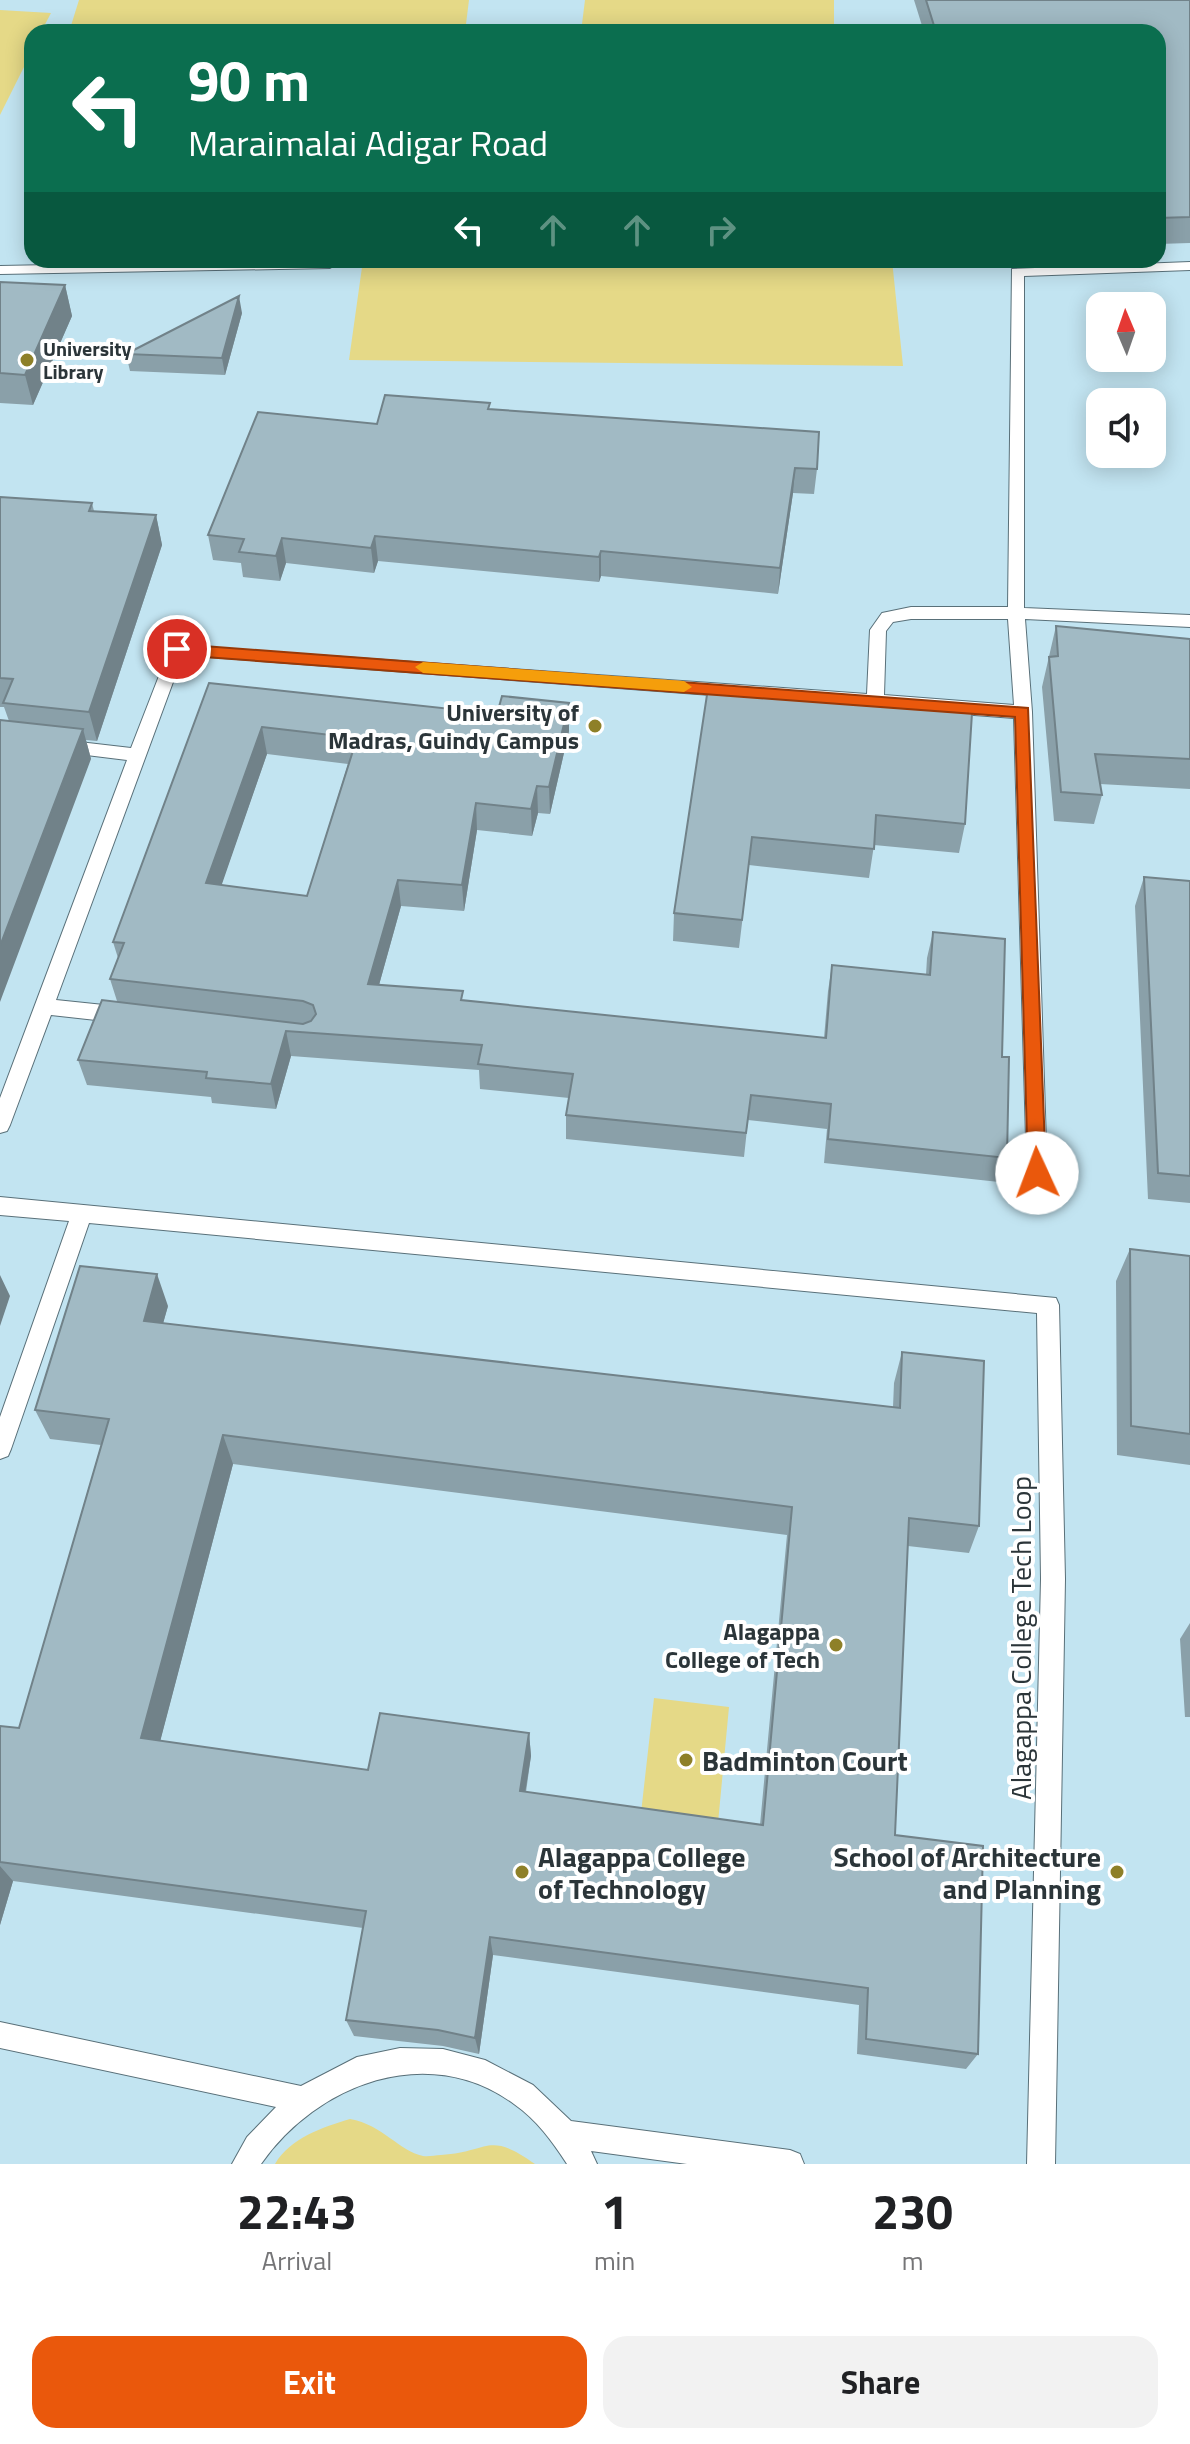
<!DOCTYPE html>
<html lang="en">
<head>
<meta charset="utf-8">
<style>
	body { margin:0; font-family:"Titillium Web",sans-serif; background:#f2f2f2; color:#202124; height:100vh; display:flex; flex-direction:column; font-size:30px; white-space:nowrap }
	* { box-sizing:border-box; margin:0 }
	p { font-size:26px; color:#757577 }
	.icon { flex:none; width:44px; height:44px; fill:none; stroke:currentColor; stroke-width:2; stroke-linecap:round; stroke-linejoin:round }
	.map { position:relative; height:2164px; overflow:hidden }
	.details { display:flex; flex-direction:column; background:#fff; flex:1 }
	.details>* { flex:none }
	.top-card { position:absolute; left:24px; top:24px; width:1142px; height:244px; border-radius:24px; box-shadow:0 4px 20px #0003; background:#0b6e4f; color:#fff; overflow:hidden }
	.needle { width:52px; rotate:358deg }
	.tools { position:absolute; left:1086px; top:292px; display:grid; gap:16px }
	.tools a { display:grid; place-items:center; width:80px; height:80px; border-radius:16px; background:#fff; box-shadow:0 4px 20px #0003; font-size:40px }
	.pin { position:absolute; display:grid; place-items:center; width:68px; height:68px; color:#fff; margin:-34px; border:4px solid #fff; border-radius:50%; box-shadow:0 2px 8px #0007 }
	.me { position:absolute; width:88px; margin:-44px; rotate:358deg; stroke-linejoin:round; filter:drop-shadow(0 0 6px #0008) }
	.turn { display:flex; align-items:center; gap:28px; height:168px; padding:0 32px; font-size:36px }
	.turn .icon { width:104px; height:104px; stroke-width:2.5 }
	.turn b { display:block; font-size:56px; line-height:68px }
	.lanes { display:flex; align-items:center; height:76px; padding:0 32px; background:#0003; justify-content:center; gap:40px; direction:ltr }
	.lanes .off { opacity:.35 }
	.eta { display:flex; justify-content:space-evenly; align-items:center; height:136px; text-align:center }
	.eta b { font-size:48px; font-weight:700; line-height:56px }
	.button { display:flex; gap:16px; margin-top:auto; padding:16px 32px }
	.button a { flex:1; height:92px; border-radius:24px; background:#ea580c; color:#fff; font-size:32px; font-weight:700; line-height:92px; text-align:center }
	.button a+a { background:#f2f2f2; color:#202124 }
	.map>svg:first-child { display:block }
</style>
</head>
<body>
<div class="map">
<svg width="1190" height="2164" viewBox="0 0 1190 2164">
	<rect width="100%" height="100%" fill="#d6f0fa"/>
	<path fill="#c2e4f1" fill-rule="evenodd" d="M0 0H1178L1190 30V2164H0ZM32 32H1158V260H32ZM1100 306H1152V358H1100ZM1100 402H1152V454H1100Z"/>
	<path fill="#e5d987" d="M79 0H469L465 32H69Z
		M585 0H834V32H581Z
		M0 10 51 13 41 32H32V51L0 115Z
		M363 260H892L903 366 349 360Z
		M654 1698 729 1707 718 1823 641 1813Z
		M350 2119C383 2125 399 2151 423 2156 429 2157 435 2155 441 2155 490 2152 487 2130 535 2164H275C290 2138 323 2127 350 2119Z"/>
	<g fill="none" stroke-linecap="round" stroke-linejoin="round">
		<g stroke="#597079" stroke-width="2">
			<path id="service" d="M311 260H331L337 264 330 268 0 274V266Z
				M1190 262V270L1024 276V608L1190 615V627L1025 619 1032 712 1047 1173 1044 1179 1037 1182 1030 1179 1027 1173 1014 718 183 655 56 1000 123 1007 130 1009 133 1015 130 1021 123 1023 51 1015 10 1125 7 1131 0 1133V1098L127 760 62 752 53 746 62 740 131 748 171 645 867 694 870 630 882 613 911 607H1008L1012 269ZM911 619H1008L1014 705 884 695 886 631 893 622Z
				M0 1197 1056 1298 1059 1305 1065 1579 1055 2164H1027L1041 1579 1037 1313 89 1223 11 1449 8 1456 0 1459V1417L69 1221 0 1215Z
				M0 2022 301 2086 357 2057 400 2048 443 2049 485 2060 533 2085 571 2121 790 2150 800 2154 804 2164H687L591 2151 597 2164H567C552 2141 537 2120 514 2104 428 2041 317 2084 261 2164H232L247 2137 276 2107 0 2048Z"/>
		</g>
		<use href="#service" fill="#fff" fill-rule="evenodd"/>
	</g>
	<path fill="#8aa0a9" fill-rule="evenodd" d="M914 0H1190V243L1158 244V32H924Z
		M0 282 65 285 72 316 33 405 0 403Z
		M242 313 225 375 130 371 126 354Z
		M490 409 817 469 814 494 793 493 778 594 601 576 599 582 378 561 374 573 286 563 280 581 243 577 241 563 213 560 208 535 377 424Z
		M0 497 92 503 94 511 156 515 162 545 97 741 86 740 91 759 9 721 4 707H0Z
		M1056 626 1190 639V789L1100 784 1102 795 1094 824 1054 821 1042 687Z
		M209 683 569 731 550 814 538 813 532 836 477 830 464 911 401 906 379 985 463 1000 824 1038 828 991 832 965 926 975 927 958 933 932 1002 1057 1007 1158 999 1182 824 1163 827 1129 748 1120 744 1157 566 1139V1115L569 1098 480 1089 479 1070 291 1056 276 1109 212 1103 211 1097 87 1085 78 1060 117 1001 110 979 118 958 113 942ZM267 754 348 764 307 896 221 885Z
		M708 688 965 824 959 853 874 845 869 878 749 865 739 948 673 941 674 913Z
		M1144 877 1190 881V1203L1148 1199 1135 906Z
		M1130 1249 1190 1256V1465L1117 1455 1116 1281Z
		M168 1306 163 1323 893 1407 894 1383 902 1352 979 1526 969 1553 908 1546 895 1835 978 2054 966 2069 857 2054 859 2005 493 1955 479 2054 443 2046 354 2036 346 2020 363 1928 13 1881 0 1925V1726L19 1728 101 1445 50 1439 35 1410ZM233 1464 787 1535 760 1825 526 1792 531 1756 529 1733 368 1770 160 1741Z
		M1190 1623V1717H1185L1180 1639Z"/>
	<path fill="#718289" d="M65 285 72 316 33 405 25 375Z
		M239 296 242 313 225 375 222 358Z
		M795 468 793 493 778 594 780 568Z
		M156 515 162 545 97 741 89 712Z
		M375 536 378 561 374 573 371 548Z
		M282 538 286 563 280 581 276 556Z
		M601 551V576L599 582V557Z
		M569 703V731L550 814 549 787Z
		M262 727 267 754 213 910 206 883Z
		M83 729 91 759 0 1002V946Z
		M537 786 538 813 532 836 531 809Z
		M476 803 477 830 464 911 462 885Z
		M398 880 401 906 372 1010 368 984Z
		M286 1031 291 1056 276 1109 271 1084Z
		M157 1274 168 1306 155 1352 144 1321Z
		M0 1275 10 1296 0 1326Z
		M223 1435 233 1464 155 1761 141 1738Z
		M529 1733 531 1756 522 1812 520 1791Z
		M0 1866 13 1881 0 1925Z
		M490 1937 493 1955 479 2054 475 2038Z"/>
	<path fill="#a1bac4" stroke="#718289" stroke-width="2" fill-rule="evenodd" d="M926 0H1190V217L1158 218V32H936Z
		M0 282 65 285 25 375 0 373Z
		M239 296 222 358 126 354Z
		M385 395 490 403 488 409 819 432 817 469 795 468 780 568 601 551 599 557 375 536 371 548 282 538 276 556 239 552 244 539 208 535 258 412 377 424Z
		M0 497 92 503 89 511 156 515 89 712 3 703 13 679 0 678Z
		M1056 626 1190 639V759L1095 754 1102 795 1061 792 1049 657 1058 656Z
		M209 683 497 714 502 696 569 703 549 787 537 786 531 809 476 803 462 885 398 880 368 984 463 991 461 1000 826 1038 832 965 930 975 933 932 1005 939 1002 1057H1009L1007 1158 828 1139 831 1104 751 1095 746 1133 566 1115 573 1074 478 1064 482 1045 286 1031 271 1084 206 1078 207 1072 78 1060 102 1000 303 1024 311 1021 316 1014 313 1005 303 1001 110 979 124 943 113 942ZM262 727 357 738 307 896 206 883Z
		M708 688 972 713 965 824 876 815 874 849 752 837 742 920 674 913Z
		M0 720 83 729 0 946Z
		M1144 877 1190 881V1176L1158 1173Z
		M1130 1249 1190 1256V1434L1131 1426Z
		M80 1266 157 1274 144 1321 900 1408 902 1352 984 1361 979 1526 909 1518 895 1835 983 1846 978 2054 866 2039 868 1988 490 1937 475 2038 438 2030 346 2020 366 1911 0 1862V1726L19 1728 109 1419 35 1410ZM223 1435 792 1507 763 1825 520 1791 529 1733 380 1713 368 1770 141 1738Z"/>
	<path fill="#ea580c" stroke="#983908" stroke-width="2" d="M177 644 1028 708 1046 1173 1044 1178H1030L1028 1173 1015 717 177 655 169 649Z"/>
	<path fill="#f59e0b" d="M423 662 684 681 692 687 684 692 423 673 415 667Z"/>
	<g fill="#8e8028" stroke="#fff" stroke-width="3">
		<circle cx="27" cy="360" r="8"/>
		<circle cx="595" cy="726" r="8"/>
		<circle cx="836" cy="1645" r="8"/>
		<circle cx="686" cy="1760" r="8"/>
		<circle cx="522" cy="1872" r="8"/>
		<circle cx="1117" cy="1872" r="8"/>
	</g>
	<g text-anchor="middle" dominant-baseline="central" stroke-width="8" stroke-linejoin="round" paint-order="stroke">
		<g font-size="20" font-weight="bold" fill="#2b3539" stroke="#fff" text-anchor="start">
			<text x="43" y="348">University<tspan x="43" dy="23">Library</tspan></text>
		</g>
		<g font-size="24" font-weight="bold" fill="#2b3539" stroke="#fff" text-anchor="end">
			<text x="579" y="712">University of<tspan x="579" dy="28">Madras, Guindy Campus</tspan></text>
			<text x="820" y="1631">Alagappa<tspan x="820" dy="28">College of Tech</tspan></text>
		</g>
		<g font-size="28" fill="#2b3539" stroke="#fff">
			<text transform="translate(1020 1638) rotate(-90)">Alagappa College Tech Loop</text>
		</g>
		<g font-size="28" font-weight="bold" fill="#2b3539" stroke="#fff" text-anchor="start">
			<text x="702" y="1760">Badminton Court</text>
			<text x="538" y="1856">Alagappa College<tspan x="538" dy="32">of Technology</tspan></text>
			<text x="1101" y="1856" text-anchor="end">School of Architecture<tspan x="1101" dy="32">and Planning</tspan></text>
		</g>
	</g>
</svg>
<div class="tools">
<a><svg class="needle" viewBox="-14 -14 28 28"><path d="M0-13l5 13h-10z" fill="#e53935"/><path d="M0 13l5-13h-10z" fill="#757577"/></svg></a>
<a><svg class="icon" aria-label="sound" viewBox="0 0 24 24"><path d="M4 9h4l5-4v14l-5-4H4zM17 9q2 3 0 6"/></svg></a>
</div>
<div class="pin" style="left:177px;top:649px;background:#d93025"><svg class="icon" aria-label="arrive" viewBox="0 0 24 24"><path d="M6 21V4h12l-3 4 3 4H6"/></svg></div>
<svg class="me" style="left:1037px;top:1173px" viewBox="-20 -20 40 40"><circle r="19" fill="#fff"/><path d="M0-13L10 11 0 6-10 11z" fill="#ea580c"/></svg>
<div class="top-card">
<div class="turn"><svg class="icon" aria-label="left" viewBox="0 0 24 24"><path d="M17 20v-9H6M10 6l-5 5 5 5"/></svg><div><b>90 m</b>Maraimalai Adigar Road</div></div>
<div class="lanes"><svg class="icon" aria-label="left" viewBox="0 0 24 24"><path d="M17 20v-9H6M10 6l-5 5 5 5"/></svg><svg class="icon off" aria-label="ahead" viewBox="0 0 24 24"><path d="M12 20V5M6 11l6-6 6 6"/></svg><svg class="icon off" aria-label="ahead" viewBox="0 0 24 24"><path d="M12 20V5M6 11l6-6 6 6"/></svg><svg class="icon off" aria-label="right" viewBox="0 0 24 24"><path d="M7 20v-9h11M14 6l5 5-5 5"/></svg></div>
</div>
</div>
<section class="details">
<div class="eta">
<div><b>22:43</b><p>Arrival</p></div>
<div><b>1</b><p>min</p></div>
<div><b>230</b><p>m</p></div>
</div>
<div class="button"><a>Exit</a><a>Share</a></div>
</section>
</body>
</html>
